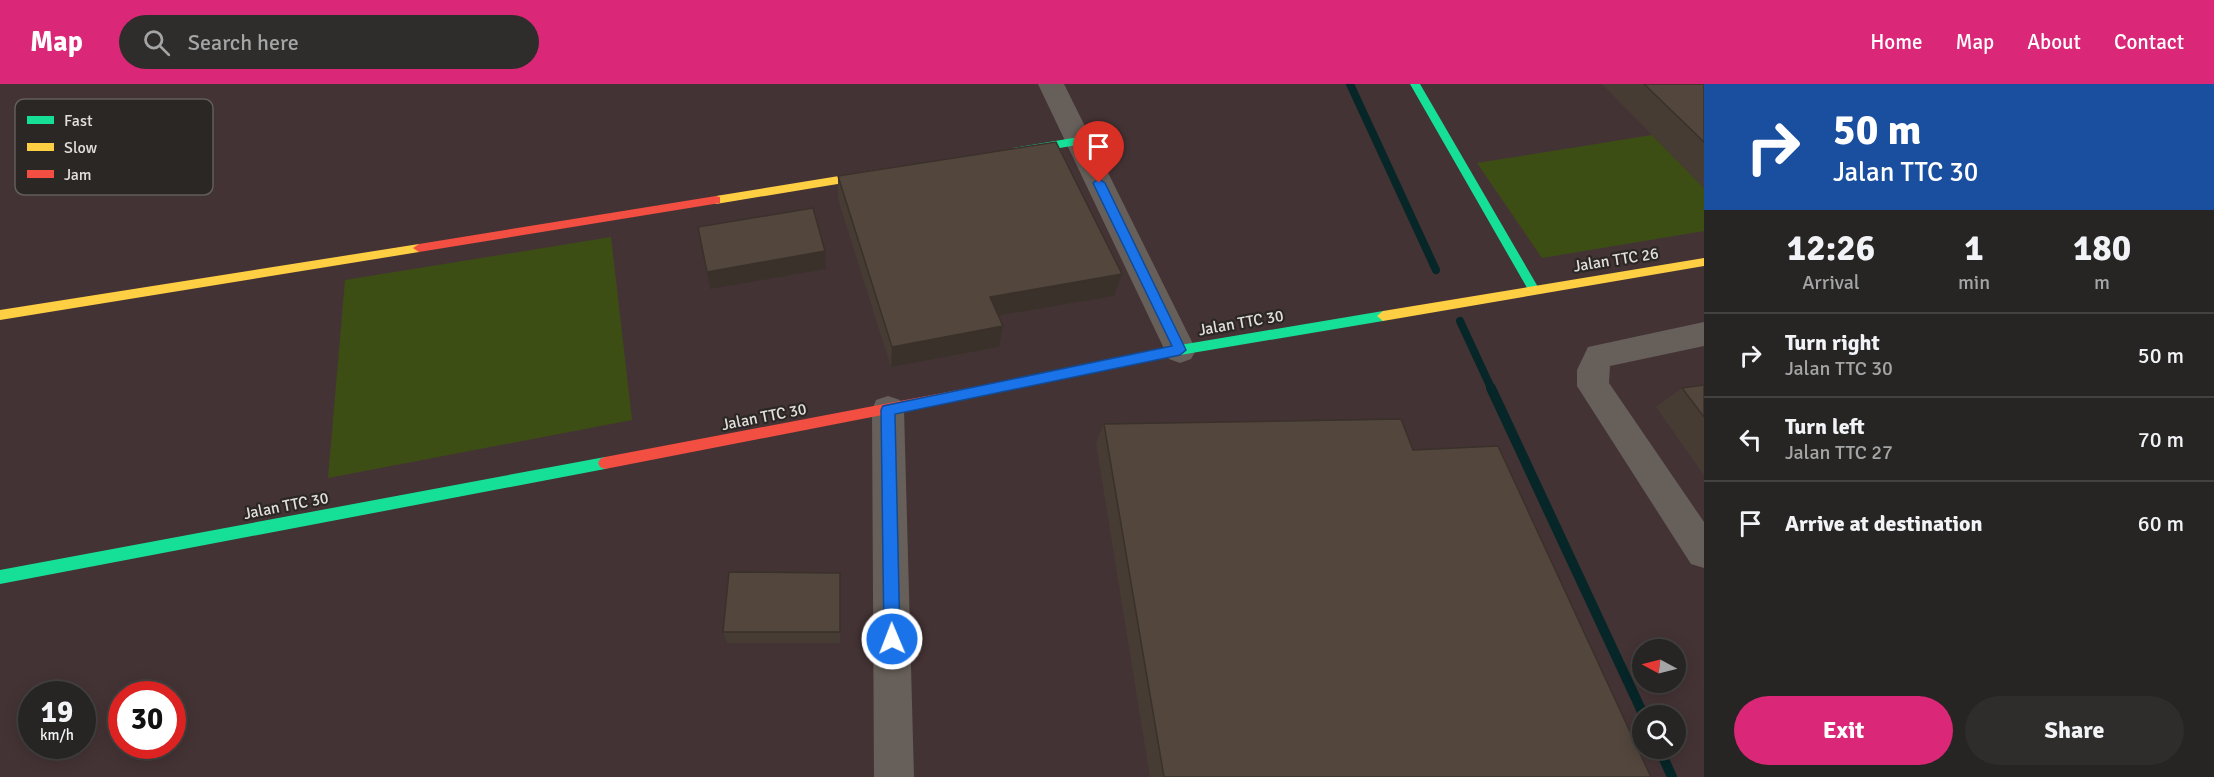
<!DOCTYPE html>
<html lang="en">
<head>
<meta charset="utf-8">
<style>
	body { margin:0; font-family:Signika,sans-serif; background:#2f2d2b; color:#f1f3f6; height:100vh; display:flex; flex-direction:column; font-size:22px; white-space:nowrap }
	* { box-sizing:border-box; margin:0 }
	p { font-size:20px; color:#a4a5a6 }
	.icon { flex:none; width:33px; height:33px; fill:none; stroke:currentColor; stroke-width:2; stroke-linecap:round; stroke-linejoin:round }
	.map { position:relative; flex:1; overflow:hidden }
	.side { display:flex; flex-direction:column; background:#272523; width:510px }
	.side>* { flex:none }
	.hud { background:#1a4fa0; color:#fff; overflow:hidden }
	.needle { width:39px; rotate:277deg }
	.fabs { position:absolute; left:1632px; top:555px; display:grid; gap:12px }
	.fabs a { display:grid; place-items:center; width:54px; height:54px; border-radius:50%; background:#272523; box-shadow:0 3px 15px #0003,0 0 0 2px #434241; font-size:30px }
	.speed { position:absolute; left:18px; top:597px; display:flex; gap:12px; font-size:30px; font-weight:700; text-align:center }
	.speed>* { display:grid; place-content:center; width:78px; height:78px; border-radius:50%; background:#272523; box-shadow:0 3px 15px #0003,0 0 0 2px #434241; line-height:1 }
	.speed small { font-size:15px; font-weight:400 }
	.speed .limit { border:9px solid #d22; background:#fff; color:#111 }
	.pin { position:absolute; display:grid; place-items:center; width:51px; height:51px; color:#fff; margin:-62px -26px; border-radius:50% 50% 50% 0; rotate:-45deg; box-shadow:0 0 6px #0007 }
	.pin .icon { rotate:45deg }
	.me { position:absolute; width:66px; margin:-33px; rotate:359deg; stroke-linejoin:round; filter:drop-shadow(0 0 4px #0008) }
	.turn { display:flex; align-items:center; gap:21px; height:126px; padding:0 30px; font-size:27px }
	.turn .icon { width:78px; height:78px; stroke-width:2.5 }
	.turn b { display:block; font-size:42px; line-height:51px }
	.eta { display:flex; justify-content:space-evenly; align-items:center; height:102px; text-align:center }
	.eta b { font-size:36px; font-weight:700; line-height:42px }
	.button { display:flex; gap:12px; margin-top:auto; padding:12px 30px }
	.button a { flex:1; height:69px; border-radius:36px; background:#db2777; color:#fff; font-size:24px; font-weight:700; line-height:69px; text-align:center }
	.button a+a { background:#2f2d2b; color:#f1f3f6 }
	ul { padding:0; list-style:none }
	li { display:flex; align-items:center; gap:18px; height:84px; padding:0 30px; border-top:2px solid #434241 }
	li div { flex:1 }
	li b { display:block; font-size:22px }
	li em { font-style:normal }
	header { display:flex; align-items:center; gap:36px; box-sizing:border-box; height:84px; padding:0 30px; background:#db2777; color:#fff }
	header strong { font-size:28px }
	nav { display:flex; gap:33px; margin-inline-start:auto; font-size:21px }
	.search { width:420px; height:54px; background:#2f2d2b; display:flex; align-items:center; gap:15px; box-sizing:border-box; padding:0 21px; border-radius:33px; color:#a4a5a6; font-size:22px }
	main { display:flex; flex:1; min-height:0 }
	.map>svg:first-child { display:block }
</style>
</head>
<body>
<header>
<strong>Map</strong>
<div class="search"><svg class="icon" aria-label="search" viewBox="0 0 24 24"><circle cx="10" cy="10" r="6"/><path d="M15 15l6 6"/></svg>Search here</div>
<nav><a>Home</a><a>Map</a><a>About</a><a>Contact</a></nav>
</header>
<main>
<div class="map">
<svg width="1704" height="693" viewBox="0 0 1704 693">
	<rect width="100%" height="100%" fill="#34312f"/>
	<path fill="#443335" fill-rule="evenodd" d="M0 0H1704V693H0ZM1642 566H1676V598H1642ZM32 610H82V662H32ZM122 610H172V662H122ZM1642 632H1676V664H1642Z"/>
	<path fill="#3d4e15" d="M1652 51 1704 104V147L1542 174 1477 79Z
		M611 153 632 336 328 394 345 196Z"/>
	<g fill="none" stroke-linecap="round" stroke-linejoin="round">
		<path stroke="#062627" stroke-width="8" d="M1350 0 1436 186
			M1460 237 1492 306"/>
		<path stroke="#062627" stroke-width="10" d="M1491 304 1644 632
			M1659 664 1672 693"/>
		<path fill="#67605a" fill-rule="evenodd" d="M1038 0H1064L1196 266 1191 275 1180 279 1169 275Z
			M1704 238V262L1610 282 1609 299 1704 438V484L1691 480 1577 302V286L1588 263Z
			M888 312 900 316 904 326 914 693H874L872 326 876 316Z"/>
		<path fill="#16e098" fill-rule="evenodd" d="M1410 0H1420L1538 203 1540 206 1538 209H1530Z
			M1079 53 1084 57 1083 60 1013 72 1008 68 1013 64Z
			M1383 227 1389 232 1383 237 1180 271 1005 307 1000 306 998 302 1000 298 1005 297 1180 261Z
			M605 373 610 375 612 379 610 383 605 385 0 500V486Z"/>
		<path fill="#ffcf43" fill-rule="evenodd" d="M882 85 886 86V92L716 120 710 116 716 112Z
			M419 160 425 164 419 168 0 236V226Z
			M1704 174V182L1383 237 1377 232 1383 227Z"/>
		<path fill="#f24e42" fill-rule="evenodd" d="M716 112 720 113V119L419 168 413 164 419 160Z
			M1005 297 1010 298 1012 302 1010 306 1005 307 605 385 600 383 598 379 600 375 605 373Z"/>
	</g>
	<path fill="#473c34" d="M1602 0H1704V104Z
		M838 92 1122 190 1114 212 998 232 999 263 891 283 838 115Z
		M1704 301V391L1656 323 1682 304Z
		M1104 340 1413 366 1651 693H1150L1096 359Z
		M840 501V559H727L723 548Z"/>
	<path fill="#3a312b" d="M825 167 826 185 710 205 707 188Z
		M1122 190 1114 212 985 234 990 213Z
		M1003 242 999 263 891 283 892 263Z"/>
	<path fill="#53463d" stroke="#3a312b" stroke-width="1.5" d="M1644 0H1704V58Z
		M1056 58 1122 190 990 213 1003 242 892 263 838 92Z
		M813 124 825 167 707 188 698 143Z
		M1704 301V333L1682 304Z
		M1401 335 1413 366 1498 362 1651 693H1164L1104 340Z
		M729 488 840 489V548H723Z"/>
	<path fill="#1a73e8" stroke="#114b97" stroke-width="1.5" d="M1099 95 1105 99 1186 266 1180 271 895 330 900 555 898 561 892 563 887 561 884 555 881 326 883 322 1172 262 1093 99Z"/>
	<g text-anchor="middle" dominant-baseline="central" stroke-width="4.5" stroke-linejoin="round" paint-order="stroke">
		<g font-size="16" fill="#e1dedc" stroke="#2b2724">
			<text transform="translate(1616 176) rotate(-9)">Jalan TTC 26</text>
			<text transform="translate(1241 239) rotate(-10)">Jalan TTC 30</text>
			<text transform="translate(764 333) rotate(-11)">Jalan TTC 30</text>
			<text transform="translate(286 422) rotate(-11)">Jalan TTC 30</text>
		</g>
	</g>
	<rect x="15" y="15" width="198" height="96" rx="9" fill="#2b2724" stroke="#625e5b" stroke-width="1.5"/>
	<rect x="27" y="32" width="27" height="8" fill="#16e098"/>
	<rect x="27" y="59" width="27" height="8" fill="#ffcf43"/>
	<rect x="27" y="86" width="27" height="8" fill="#f24e42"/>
	<g font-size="16" fill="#e1dedc">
		<text x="64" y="42">Fast</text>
		<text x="64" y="69">Slow</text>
		<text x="64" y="96">Jam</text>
	</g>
</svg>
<div class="fabs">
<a><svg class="needle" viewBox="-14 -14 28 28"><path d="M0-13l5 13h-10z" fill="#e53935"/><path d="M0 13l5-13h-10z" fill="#a4a5a6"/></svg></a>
<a><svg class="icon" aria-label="search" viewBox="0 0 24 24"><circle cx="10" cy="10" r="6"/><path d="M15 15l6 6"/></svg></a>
</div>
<div class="speed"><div>19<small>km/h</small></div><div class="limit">30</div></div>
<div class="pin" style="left:1099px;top:99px;background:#d93025"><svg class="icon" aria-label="arrive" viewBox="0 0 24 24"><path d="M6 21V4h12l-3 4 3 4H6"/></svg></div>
<svg class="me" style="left:892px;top:555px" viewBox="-20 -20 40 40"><circle r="17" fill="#1a73e8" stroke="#fff" stroke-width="3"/><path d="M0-11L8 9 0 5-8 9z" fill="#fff"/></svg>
</div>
<section class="side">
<div class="hud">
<div class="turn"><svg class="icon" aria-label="right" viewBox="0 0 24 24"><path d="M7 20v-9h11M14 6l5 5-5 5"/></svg><div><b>50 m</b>Jalan TTC 30</div></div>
</div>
<div class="eta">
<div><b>12:26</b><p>Arrival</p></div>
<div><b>1</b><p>min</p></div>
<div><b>180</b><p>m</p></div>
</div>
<ul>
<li><svg class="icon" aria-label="right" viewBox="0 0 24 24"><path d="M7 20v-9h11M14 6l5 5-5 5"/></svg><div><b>Turn right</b><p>Jalan TTC 30</p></div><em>50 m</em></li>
<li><svg class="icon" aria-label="left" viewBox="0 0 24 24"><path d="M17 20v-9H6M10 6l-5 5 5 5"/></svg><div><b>Turn left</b><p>Jalan TTC 27</p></div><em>70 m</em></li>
<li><svg class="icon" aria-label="arrive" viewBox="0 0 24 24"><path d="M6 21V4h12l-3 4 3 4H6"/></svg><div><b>Arrive at destination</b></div><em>60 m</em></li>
</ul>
<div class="button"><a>Exit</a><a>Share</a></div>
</section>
</main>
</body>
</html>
